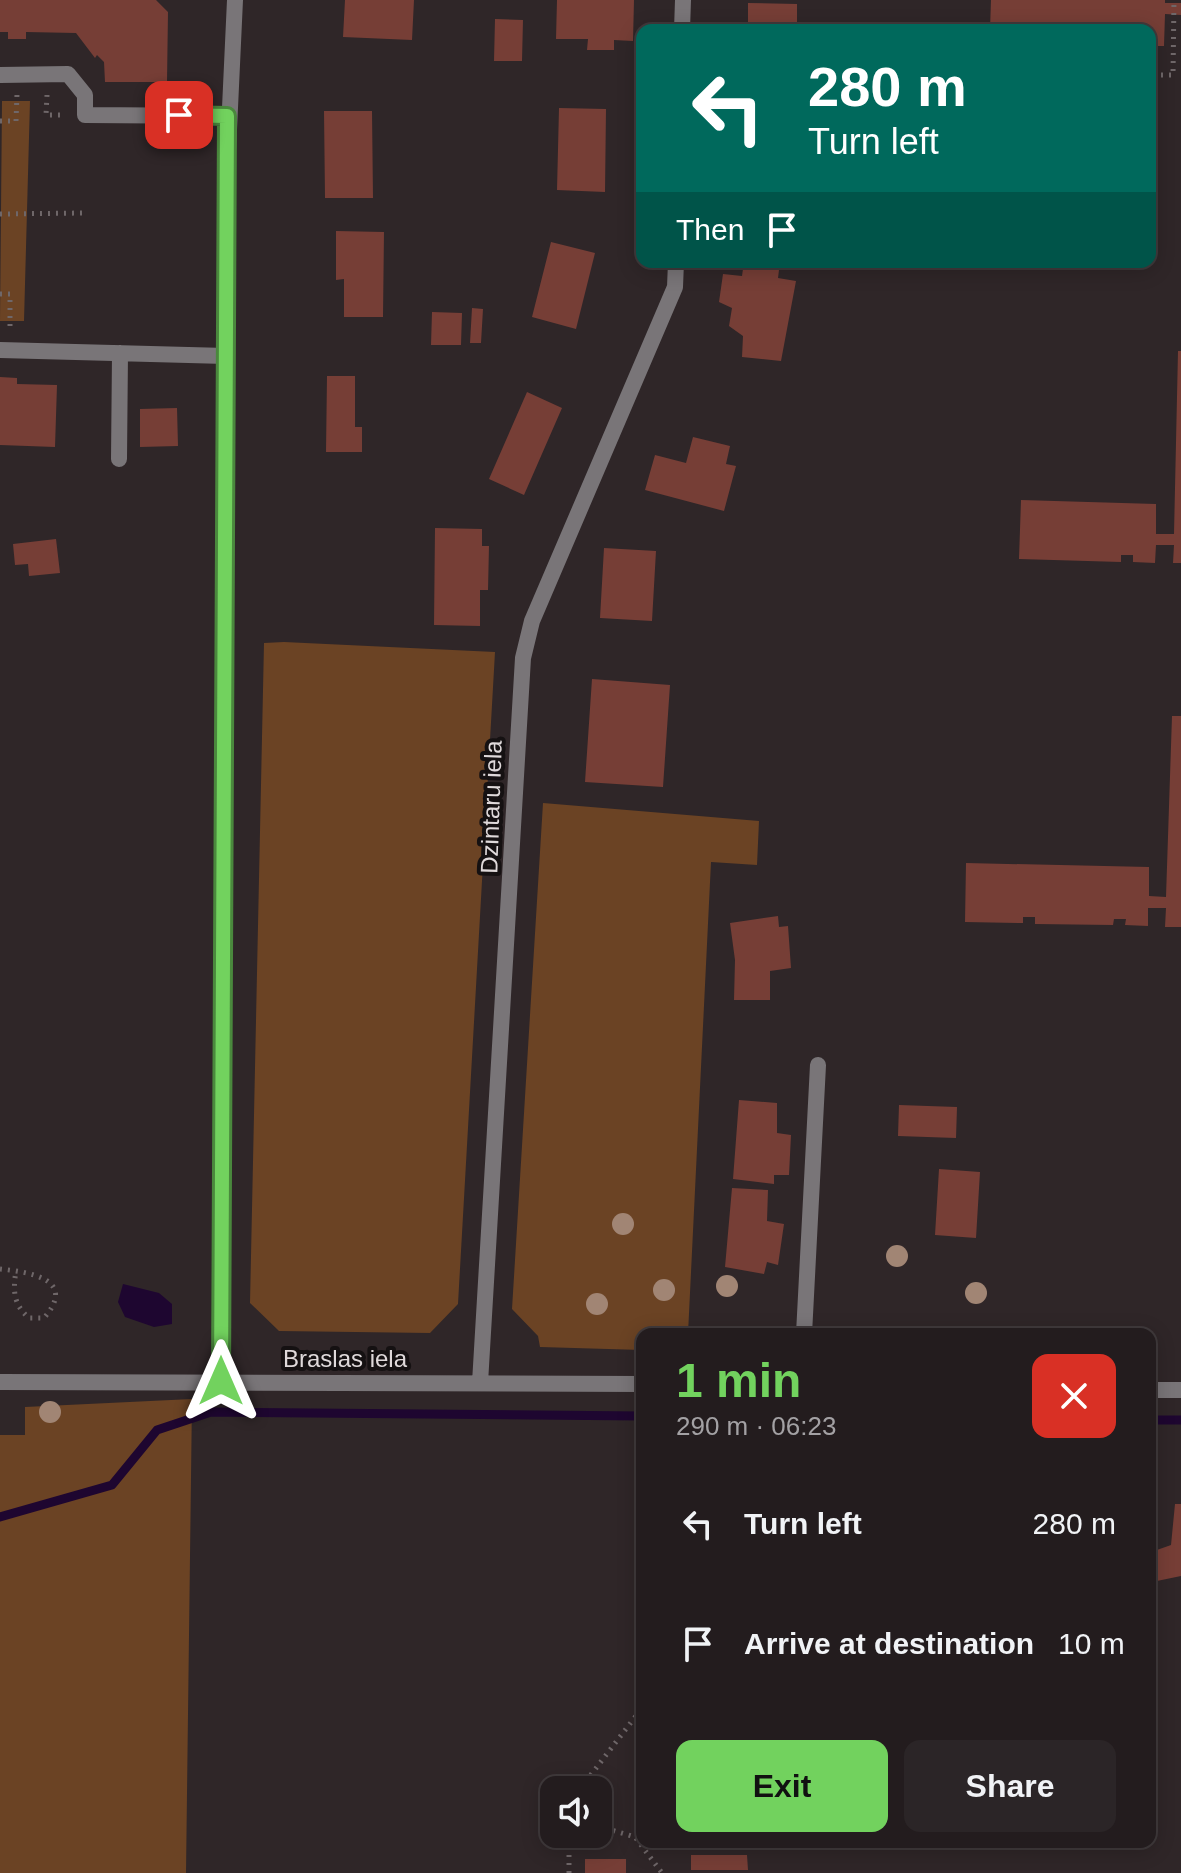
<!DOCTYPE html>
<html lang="en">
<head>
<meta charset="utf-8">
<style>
	body { margin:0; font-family:Helvetica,sans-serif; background:#2b2527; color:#f1f3f6; height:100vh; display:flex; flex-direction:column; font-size:30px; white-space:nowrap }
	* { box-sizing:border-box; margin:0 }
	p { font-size:26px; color:#a3a1a4 }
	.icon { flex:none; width:44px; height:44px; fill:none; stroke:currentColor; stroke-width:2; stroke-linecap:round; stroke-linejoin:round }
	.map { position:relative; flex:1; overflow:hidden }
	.side { position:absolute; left:636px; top:1328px; width:520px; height:520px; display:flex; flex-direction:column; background:#231c1e; border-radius:16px; box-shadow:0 4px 20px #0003,0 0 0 2px #403a3c }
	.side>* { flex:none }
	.banner { position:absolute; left:636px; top:24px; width:520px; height:244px; border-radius:16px; box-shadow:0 4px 20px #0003,0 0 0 2px #403a3c; background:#00695c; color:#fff; overflow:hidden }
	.fabs { position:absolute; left:540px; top:1776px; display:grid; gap:16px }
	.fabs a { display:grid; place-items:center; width:72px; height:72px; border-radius:16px; background:#231c1e; box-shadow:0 4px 20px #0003,0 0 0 2px #403a3c; font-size:40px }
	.pin { position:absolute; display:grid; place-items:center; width:68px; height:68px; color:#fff; margin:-34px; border-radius:16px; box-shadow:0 4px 12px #0006 }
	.me { position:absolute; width:88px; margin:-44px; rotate:0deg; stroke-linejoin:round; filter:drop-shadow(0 0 6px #0008) }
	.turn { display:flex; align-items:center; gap:28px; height:168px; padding:0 40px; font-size:36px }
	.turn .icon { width:104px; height:104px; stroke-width:2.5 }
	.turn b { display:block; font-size:56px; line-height:68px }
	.then { display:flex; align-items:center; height:76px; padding:0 40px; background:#0003; gap:16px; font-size:30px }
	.round { display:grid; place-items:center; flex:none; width:84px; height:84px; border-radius:16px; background:#2b2527 }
	.headline { display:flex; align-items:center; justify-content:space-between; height:136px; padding:0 40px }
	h1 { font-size:48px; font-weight:600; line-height:60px; color:#72d25e }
	.primary-button { display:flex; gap:16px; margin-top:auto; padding:16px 40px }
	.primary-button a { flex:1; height:92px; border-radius:16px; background:#72d25e; color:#111; font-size:32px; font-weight:600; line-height:92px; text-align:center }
	.primary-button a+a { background:#2b2527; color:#f1f3f6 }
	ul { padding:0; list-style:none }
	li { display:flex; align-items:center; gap:24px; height:120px; padding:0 40px }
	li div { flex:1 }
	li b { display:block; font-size:30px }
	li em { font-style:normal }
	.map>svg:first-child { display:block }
</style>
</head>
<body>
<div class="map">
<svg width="1181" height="1873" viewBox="0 0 1181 1873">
	<rect width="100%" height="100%" fill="#2f2628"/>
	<path fill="#6b4324" d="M2 101H30L24 321H0Z
		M284 642 495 652 458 1304 430 1333 279 1331 250 1303 264 643Z
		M543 803 759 821 757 865 711 862 688 1334H642V1350L540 1347 538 1336 512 1309Z
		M192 1399 186 1873H0V1435H25V1407Z"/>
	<path fill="#1e0630" d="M123 1284 159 1293 172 1304V1324L154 1327 125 1317 118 1302Z"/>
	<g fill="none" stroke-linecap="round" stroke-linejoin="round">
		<path stroke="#1e0630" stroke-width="9" d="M1150 1420H1181
			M0 1517 112 1485 157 1430 211 1412 642 1416"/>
	</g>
	<path fill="#763e36" d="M0 0H156L168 12 167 82H105L104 62 97 55 95 58 76 33 26 32V39H8V32H0Z
		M345 0H414L412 40 343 37Z
		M557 0H634L633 41 614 40V50H587L588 39H556Z
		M991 0H1165V3H1181V15L1165 14 1164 46H1150V30H990Z
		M748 3 797 4V30H748Z
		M495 19 523 20 522 61H494Z
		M559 108 606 109 605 192 557 190Z
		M324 111H372L373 198H325Z
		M336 231 384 232 383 317H344V279L336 280Z
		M551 242 595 253 576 329 532 317Z
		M744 262H780L778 278 796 281 781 361 742 357 743 336 729 326 732 308 719 302 723 274 742 276Z
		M472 308 483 309 481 343H470Z
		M432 312 462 313 461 345H431Z
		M1178 351H1181V563H1173L1174 545H1156L1155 563 1133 562V555H1121V562L1019 559 1021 500 1156 504V534H1174Z
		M327 376H355V427H362V452H326Z
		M0 377 17 378V384L57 385 55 447 0 445Z
		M527 392 562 408 524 495 489 479Z
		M177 408 178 446 140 447V409Z
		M693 437 730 446 726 464 736 466 724 511 645 490 655 455 686 463Z
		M435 528 482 529V546H489L488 590H480V626L434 625Z
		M56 539 60 573 29 576 28 564 15 565 13 544Z
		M604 548 656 551 652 621 600 618Z
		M592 679 670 685 663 787 585 782Z
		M1172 716H1181V927H1165L1166 908H1148V926L1125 925 1126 919H1114L1113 925 1035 924V917H1023V923L965 922 966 863 1149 867V896L1166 897Z
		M778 916 779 927 788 926 791 968 770 971V1000H734L735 960 730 923Z
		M739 1100 777 1103V1133L791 1135 789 1175H774V1184L733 1179Z
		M899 1105 957 1107 956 1138 898 1136Z
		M939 1169 980 1172 976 1238 935 1235Z
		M732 1188 768 1190 767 1221 784 1224 778 1265 767 1262 764 1274 725 1267Z
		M1175 1504H1181V1576L1152 1582 1154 1551 1171 1545Z
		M691 1842H748V1845H691Z
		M691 1855H747L748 1870H691Z
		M585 1859H626V1873H585Z"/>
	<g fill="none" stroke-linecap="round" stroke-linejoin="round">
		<path stroke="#6f6769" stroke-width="5" stroke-dasharray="2 6" stroke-linecap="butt" d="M1153 75H1173L1174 0
			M47 95 46 115H64
			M0 121H16L17 94
			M1150 140 1152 75
			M0 214 83 213
			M0 294H10V329
			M0 1269C29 1272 78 1279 44 1318H29C13 1304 13 1291 16 1270
			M585 1790 590 1776 642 1708
			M598 1826 635 1837 662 1873
			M569 1873V1834"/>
		<path stroke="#797578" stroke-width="16" d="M0 75 68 74 85 95V115L227 116
			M0 350 226 356
			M119 459 120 353"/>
		<path stroke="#797578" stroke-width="16" d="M682 30 683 0
			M804 1334 818 1065
			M221 1381 226 194 235 0
			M0 1382 642 1384
			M480 1383 523 658 532 621 675 287 676 262
			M1150 1390H1181"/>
	</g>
	<g fill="#a18574">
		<circle cx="623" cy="1224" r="11"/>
		<circle cx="897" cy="1256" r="11"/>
		<circle cx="727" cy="1286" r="11"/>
		<circle cx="664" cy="1290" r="11"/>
		<circle cx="976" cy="1293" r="11"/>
		<circle cx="597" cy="1304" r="11"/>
		<circle cx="50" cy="1412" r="11"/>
	</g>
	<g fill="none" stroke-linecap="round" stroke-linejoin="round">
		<g stroke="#4a883d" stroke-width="20">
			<path id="route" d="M179 115 227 116 221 1381"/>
		</g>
		<use href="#route" stroke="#72d25e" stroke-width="14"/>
	</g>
	<g text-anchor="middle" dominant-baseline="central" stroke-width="8" stroke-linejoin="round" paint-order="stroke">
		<g font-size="24" fill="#dfd9da" stroke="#151112">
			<text transform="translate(491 807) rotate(-88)">Dzintaru iela</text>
			<text x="345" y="1358">Braslas iela</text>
		</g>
	</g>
</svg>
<div class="fabs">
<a><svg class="icon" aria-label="sound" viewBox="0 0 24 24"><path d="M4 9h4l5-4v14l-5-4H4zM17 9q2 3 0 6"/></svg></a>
</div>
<div class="pin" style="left:179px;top:115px;background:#d93025"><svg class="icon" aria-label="arrive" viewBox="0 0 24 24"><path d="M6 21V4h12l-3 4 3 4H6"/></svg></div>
<svg class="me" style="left:221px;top:1381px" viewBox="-20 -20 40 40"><path d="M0-17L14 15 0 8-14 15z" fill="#72d25e" stroke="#fff" stroke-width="4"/></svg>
<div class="banner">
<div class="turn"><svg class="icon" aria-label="left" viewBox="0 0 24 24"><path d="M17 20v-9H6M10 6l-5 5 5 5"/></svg><div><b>280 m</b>Turn left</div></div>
<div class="then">Then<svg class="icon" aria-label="arrive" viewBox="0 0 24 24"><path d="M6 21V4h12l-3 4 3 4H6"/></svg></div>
</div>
<section class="side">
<div class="headline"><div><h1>1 min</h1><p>290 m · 06:23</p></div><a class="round" style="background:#d93025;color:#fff"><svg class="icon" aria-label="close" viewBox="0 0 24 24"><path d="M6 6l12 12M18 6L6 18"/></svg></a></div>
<ul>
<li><svg class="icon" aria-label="left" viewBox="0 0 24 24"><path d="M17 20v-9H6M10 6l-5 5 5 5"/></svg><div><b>Turn left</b></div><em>280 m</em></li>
<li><svg class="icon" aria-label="arrive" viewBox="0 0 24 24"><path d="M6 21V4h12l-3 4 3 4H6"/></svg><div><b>Arrive at destination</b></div><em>10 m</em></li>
</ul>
<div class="primary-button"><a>Exit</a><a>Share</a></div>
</section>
</div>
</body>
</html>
